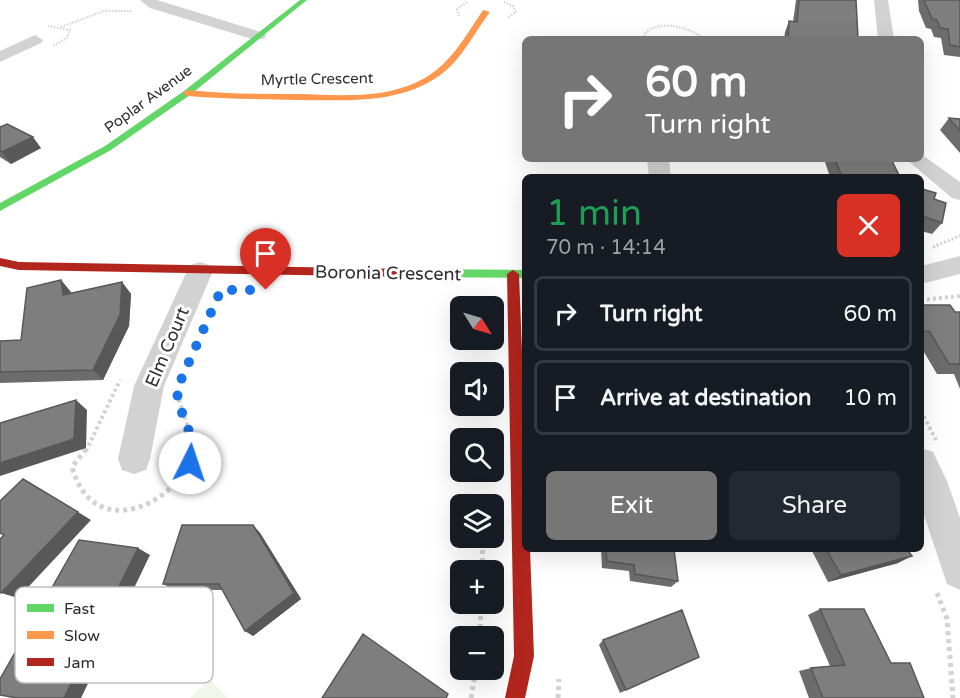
<!DOCTYPE html>
<html lang="en">
<head>
<meta charset="utf-8">
<style>
	body { margin:0; font-family:"Varela Round",sans-serif; background:#242831; color:#f1f3f6; height:100vh; display:flex; flex-direction:column; font-size:22px; white-space:nowrap }
	* { box-sizing:border-box; margin:0 }
	p { font-size:20px; color:#9ea1a6 }
	.icon { flex:none; width:33px; height:33px; fill:none; stroke:currentColor; stroke-width:2; stroke-linecap:round; stroke-linejoin:round }
	.map { position:relative; flex:1; overflow:hidden }
	.details { position:absolute; left:522px; top:174px; width:402px; height:378px; display:flex; flex-direction:column; background:#171b24; border-radius:9px; box-shadow:0 6px 24px #0002 }
	.details>* { flex:none }
	.banner { position:absolute; left:522px; top:36px; width:402px; height:126px; border-radius:9px; box-shadow:0 6px 24px #0002; background:#767676; color:#fff; overflow:hidden }
	.needle { width:39px; rotate:127deg }
	.controls { position:absolute; left:450px; top:296px; display:grid; gap:12px }
	.controls a { display:grid; place-items:center; width:54px; height:54px; border-radius:9px; background:#171b24; box-shadow:0 6px 24px #0002; font-size:30px }
	.pin { position:absolute; display:grid; place-items:center; width:51px; height:51px; color:#fff; margin:-62px -26px; border-radius:50% 50% 50% 0; rotate:-45deg; box-shadow:0 0 6px #0007 }
	.pin .icon { rotate:45deg }
	.me { position:absolute; width:66px; margin:-33px; rotate:4deg; stroke-linejoin:round; filter:drop-shadow(0 0 4px #0008) }
	.turn { display:flex; align-items:center; gap:21px; height:126px; padding:0 24px; font-size:27px }
	.turn .icon { width:78px; height:78px; stroke-width:2.5 }
	.turn b { display:block; font-size:42px; line-height:51px }
	.round { display:grid; place-items:center; flex:none; width:63px; height:63px; border-radius:9px; background:#242831 }
	.head { display:flex; align-items:center; justify-content:space-between; height:102px; padding:0 24px }
	h1 { font-size:36px; font-weight:600; line-height:45px; color:#1e9e55 }
	.action { display:flex; gap:12px; margin-top:auto; padding:12px 24px }
	.action a { flex:1; height:69px; border-radius:9px; background:#767676; color:#fff; font-size:24px; font-weight:600; line-height:69px; text-align:center }
	.action a+a { background:#242831; color:#f1f3f6 }
	ul { padding:0; list-style:none }
	li { display:flex; align-items:center; gap:18px; height:75px; margin:0 12px 9px; padding:0 12px; border:3px solid #363941; border-radius:9px }
	li div { flex:1 }
	li b { display:block; font-size:22px }
	li em { font-style:normal }
	.map>svg:first-child { display:block }
</style>
</head>
<body>
<div class="map">
<svg width="960" height="698" viewBox="0 0 960 698">
	<rect width="100%" height="100%" fill="#fff"/>
	<path fill="#f1f5ea" d="M209 679 228 698H190Z"/>
	<g fill="none" stroke-linecap="round" stroke-linejoin="round">
		<path stroke="#d2d2d2" stroke-width="2" stroke-dasharray="1.5 1.5" stroke-linecap="butt" d="M504 2 513 6 516 12 507 18
			M459 16 457 9 467 2
			M48 26 70 30 67 38 53 46
			M61 27 104 11H132
			M643 39 646 32C662 20 686 27 702 37L701 39"/>
		<path stroke="#d2d2d2" stroke-width="3" stroke-dasharray="2 2" stroke-linecap="butt" d="M933 247 960 236"/>
		<path stroke="#d2d2d2" stroke-width="4" stroke-dasharray="3 3" stroke-linecap="butt" d="M921 300 960 296
			M177 394 196 451
			M921 411 936 440
			M86 451 120 380"/>
		<path stroke="#d2d2d2" stroke-width="5" stroke-dasharray="4 4" stroke-linecap="butt" d="M86 449 72 467C93 544 178 506 196 449
			M482 570 483 537
			M937 593 947 619 953 698
			M480 636 481 603
			M471 698 476 669
			M558 698 559 679"/>
		<path fill="#d2d2d2" fill-rule="evenodd" d="M140 0H157L264 33 266 36 264 39H252L150 8Z
			M874 0H888L894 39H878Z
			M35 35 43 40 41 43 0 62V51Z
			M921 154 960 182V200L952 198 906 159H921Z
			M647 159H669L671 177H649Z
			M960 256V274L921 284V266Z
			M200 262 209 265 213 271 164 386 150 459 146 470 134 474 122 470 118 459 134 386 187 271 191 265Z
			M921 448 933 452 947 481 960 518V590L947 584 921 506Z"/>
		<path fill="#63d668" fill-rule="evenodd" d="M300 0H307L190 95 111 150 0 211V203L105 146 184 91Z
			M413 269 525 270V278L413 277 407 273Z"/>
		<path fill="#ff974d" fill-rule="evenodd" d="M483 10 490 12C474 33 461 61 439 76 397 105 345 100 297 100 260 99 224 99 187 96L183 93 187 90C224 94 260 94 297 94 343 95 396 101 435 71 455 56 469 31 483 10Z"/>
		<path fill="#b3261e" fill-rule="evenodd" d="M0 258 19 262 413 269 419 273 413 277 19 270 0 266Z
			M513 270 519 274 525 430V549H530L534 656 525 698H505L514 656 507 274Z"/>
	</g>
	<path fill="#6c6c6c" d="M796 0H856L858 39H784L785 32 789 21 793 22Z
		M918 0H960V57L944 55 941 38 934 37 931 29 926 28 919 11Z
		M949 118 960 119V153L940 130Z
		M0 127 41 148 11 164 0 157Z
		M824 159H891L900 177H830Z
		M921 185 922 189 934 199 942 223 932 234 921 231Z
		M61 280 71 293 122 282 131 294 129 326 103 380 0 383V341L21 340Z
		M921 305 955 312H960V389L954 374H937L921 347Z
		M253 525 260 533 301 599 253 636 223 590H174L163 584Z
		M601 549H674L678 581 671 587 630 581 629 571 602 568Z
		M811 549H907L898 563 828 582Z
		M820 609 891 663 924 698H809L799 671 811 668 830 666 808 615Z
		M603 640 699 657 620 693 599 645Z"/>
	<path fill="#585858" d="M33 137 41 148 11 164 2 152Z
		M61 280 71 292 73 306 63 295Z
		M122 282 131 294 129 326 103 380 93 370Z
		M76 400 87 410 86 448 0 476V463Z
		M78 512 91 520 18 598 1 593Z
		M253 525 260 533 301 599 253 636 245 631Z
		M138 548 150 555 81 698H64Z
		M912 556 898 563 828 582 841 575Z"/>
	<path fill="#7e7e7e" stroke="#585858" stroke-width="1.5" d="M799 0H856L858 38H853V39H788L789 21 797 22Z
		M924 0H960V47L950 45 948 29 940 28 937 20 932 19Z
		M949 118 960 119V131Z
		M7 124 33 137 2 152 0 151V127Z
		M835 159H891L900 177H842Z
		M921 185 923 186 922 189 936 193 934 199 946 203 942 223 922 216 921 218Z
		M61 280 63 295 122 282 120 315 93 370 0 372V341L21 340 27 288Z
		M921 305H950L955 312H960V364H949L929 331 921 332Z
		M76 400 74 439 0 463V423Z
		M23 479 78 512 1 593 0 592V539L4 535 0 533V501Z
		M182 525H253L294 593 245 631 219 584H163Z
		M79 540 138 548 64 698H17L0 695V679Z
		M606 549H674L678 581 635 574 634 565 607 561Z
		M826 549H907L912 556 841 575Z
		M820 609H864L891 663H910L924 698H823L811 668 845 665Z
		M682 610 699 657 626 690 603 640Z
		M363 634 448 694 446 698H322Z"/>
	<g fill="none" stroke-linecap="round" stroke-linejoin="round">
		<path stroke="#1a73e8" stroke-width="10" stroke-dasharray="0 18" d="M190 463 196 450 178 402 177 389 221 290H266"/>
	</g>
	<g text-anchor="middle" dominant-baseline="central" stroke-width="6" stroke-linejoin="round" paint-order="stroke">
		<g font-size="15" fill="#2d2d2d" stroke="#fff">
			<text transform="translate(317 79) rotate(-1)">Myrtle Crescent</text>
			<text transform="translate(148 99) rotate(-36)">Poplar Avenue</text>
		</g>
		<g font-size="18" fill="#2d2d2d" stroke="#fff">
			<text transform="translate(388 273) rotate(1)">Boronia Crescent</text>
			<text transform="translate(167 347) rotate(-67)">Elm Court</text>
		</g>
	</g>
	<rect x="15" y="587" width="198" height="96" rx="9" fill="#fff" stroke="#c0c0c0" stroke-width="1.5"/>
	<rect x="27" y="604" width="27" height="8" fill="#63d668"/>
	<rect x="27" y="631" width="27" height="8" fill="#ff974d"/>
	<rect x="27" y="658" width="27" height="8" fill="#b3261e"/>
	<g font-size="16" fill="#2d2d2d">
		<text x="64" y="614">Fast</text>
		<text x="64" y="641">Slow</text>
		<text x="64" y="668">Jam</text>
	</g>
</svg>
<div class="controls">
<a><svg class="needle" viewBox="-14 -14 28 28"><path d="M0-13l5 13h-10z" fill="#e53935"/><path d="M0 13l5-13h-10z" fill="#9ea1a6"/></svg></a>
<a><svg class="icon" aria-label="sound" viewBox="0 0 24 24"><path d="M4 9h4l5-4v14l-5-4H4zM17 9q2 3 0 6"/></svg></a>
<a><svg class="icon" aria-label="search" viewBox="0 0 24 24"><circle cx="10" cy="10" r="6"/><path d="M15 15l6 6"/></svg></a>
<a><svg class="icon" aria-label="layers" viewBox="0 0 24 24"><path d="M12 4l9 5-9 5-9-5zM3 14l9 5 9-5"/></svg></a>
<a>+</a>
<a>−</a>
</div>
<div class="pin" style="left:266px;top:290px;background:#d93025"><svg class="icon" aria-label="arrive" viewBox="0 0 24 24"><path d="M6 21V4h12l-3 4 3 4H6"/></svg></div>
<svg class="me" style="left:190px;top:463px" viewBox="-20 -20 40 40"><circle r="19" fill="#fff"/><path d="M0-13L10 11 0 6-10 11z" fill="#1a73e8"/></svg>
<div class="banner">
<div class="turn"><svg class="icon" aria-label="right" viewBox="0 0 24 24"><path d="M7 20v-9h11M14 6l5 5-5 5"/></svg><div><b>60 m</b>Turn right</div></div>
</div>
<section class="details">
<div class="head"><div><h1>1 min</h1><p>70 m · 14:14</p></div><a class="round" style="background:#d93025;color:#fff"><svg class="icon" aria-label="close" viewBox="0 0 24 24"><path d="M6 6l12 12M18 6L6 18"/></svg></a></div>
<ul>
<li><svg class="icon" aria-label="right" viewBox="0 0 24 24"><path d="M7 20v-9h11M14 6l5 5-5 5"/></svg><div><b>Turn right</b></div><em>60 m</em></li>
<li><svg class="icon" aria-label="arrive" viewBox="0 0 24 24"><path d="M6 21V4h12l-3 4 3 4H6"/></svg><div><b>Arrive at destination</b></div><em>10 m</em></li>
</ul>
<div class="action"><a>Exit</a><a>Share</a></div>
</section>
</div>
</body>
</html>
